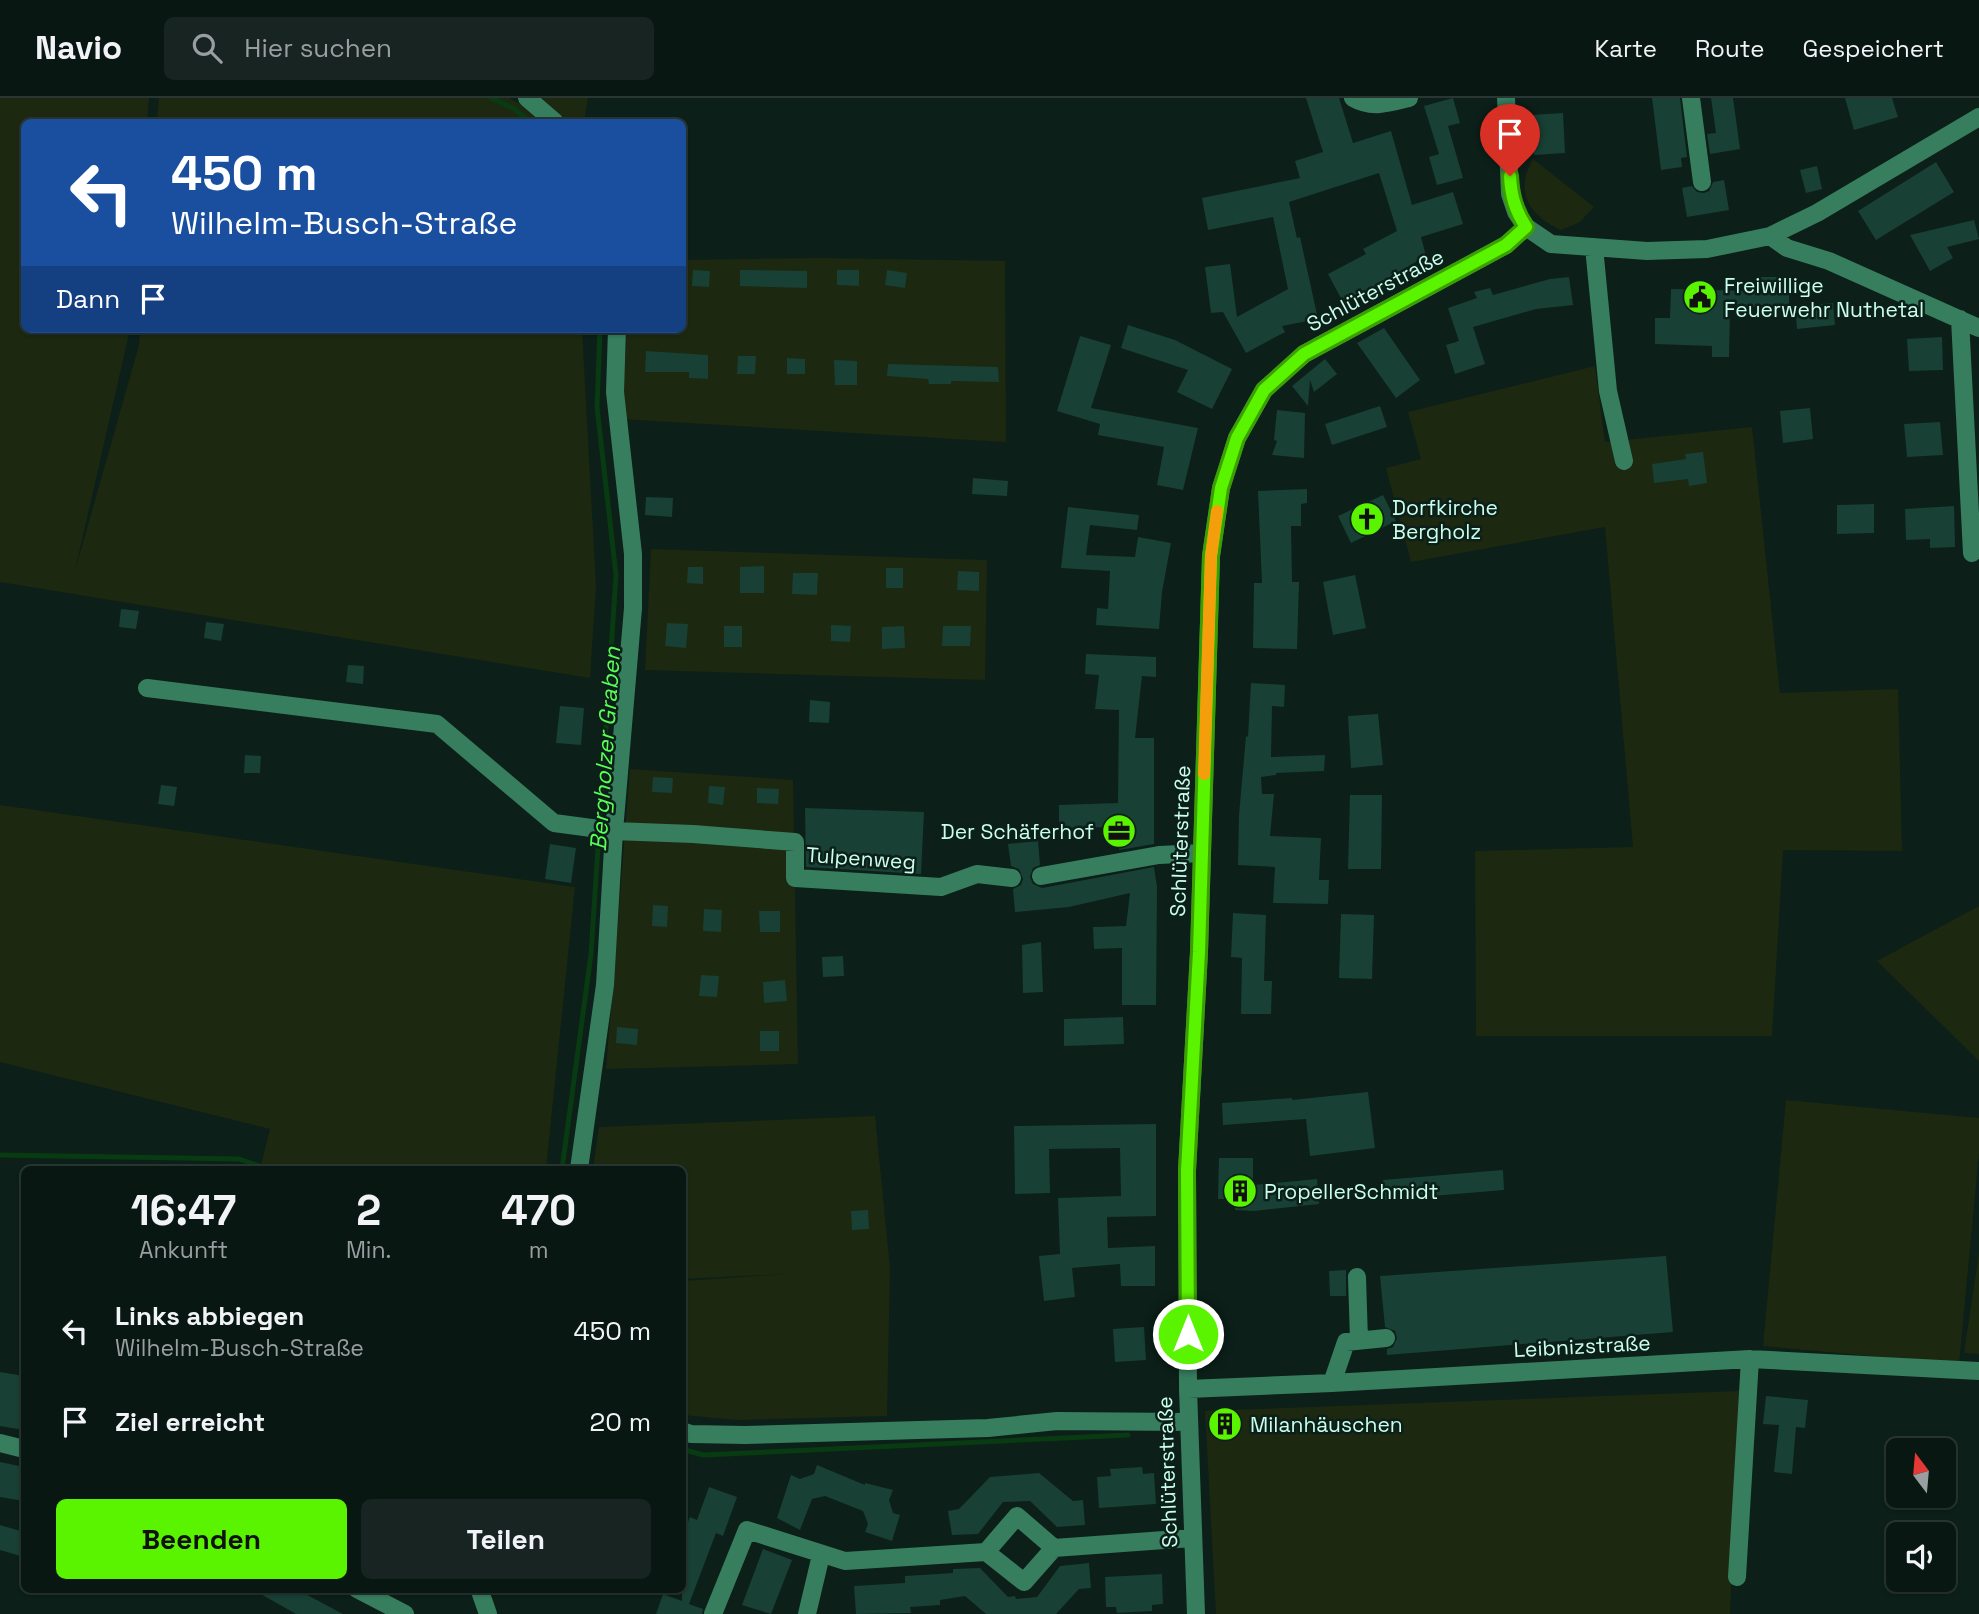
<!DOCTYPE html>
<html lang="de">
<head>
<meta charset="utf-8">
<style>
	body { margin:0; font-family:"Space Grotesk",sans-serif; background:#172421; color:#f1f3f6; height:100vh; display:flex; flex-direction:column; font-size:26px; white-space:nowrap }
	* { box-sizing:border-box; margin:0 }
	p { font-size:23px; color:#999fa0 }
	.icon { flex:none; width:38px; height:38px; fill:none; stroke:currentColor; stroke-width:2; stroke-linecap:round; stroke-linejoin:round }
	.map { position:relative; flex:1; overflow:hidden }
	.side { position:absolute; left:21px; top:1068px; width:665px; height:427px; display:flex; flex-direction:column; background:#091713; border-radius:10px; box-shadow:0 2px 5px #0004,0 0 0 2px #293633 }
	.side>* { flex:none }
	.hud { position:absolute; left:21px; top:21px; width:665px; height:214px; border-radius:10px; box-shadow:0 2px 5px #0004,0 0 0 2px #293633; background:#1a4fa0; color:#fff; overflow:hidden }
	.needle { width:46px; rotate:344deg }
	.fabs { position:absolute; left:1886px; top:1340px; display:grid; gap:14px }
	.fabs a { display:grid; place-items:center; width:70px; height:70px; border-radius:10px; background:#091713; box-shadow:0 2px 5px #0004,0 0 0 2px #293633; font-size:35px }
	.pin { position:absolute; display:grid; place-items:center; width:60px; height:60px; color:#fff; margin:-72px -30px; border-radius:50% 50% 50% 0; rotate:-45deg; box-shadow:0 0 7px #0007 }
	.pin .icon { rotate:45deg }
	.me { position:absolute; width:77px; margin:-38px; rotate:0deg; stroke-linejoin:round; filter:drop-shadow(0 0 5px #0008) }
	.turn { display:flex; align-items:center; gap:24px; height:147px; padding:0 35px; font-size:32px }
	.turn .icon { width:91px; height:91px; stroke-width:2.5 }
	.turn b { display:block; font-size:49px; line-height:60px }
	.then { display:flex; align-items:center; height:66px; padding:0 35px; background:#0003; gap:14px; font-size:26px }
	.eta { display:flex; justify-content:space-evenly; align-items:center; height:119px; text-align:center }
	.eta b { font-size:42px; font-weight:700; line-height:49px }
	.action { display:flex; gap:14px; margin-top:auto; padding:14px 35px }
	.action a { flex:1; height:80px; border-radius:10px; background:#5bf400; color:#111; font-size:28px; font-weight:700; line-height:80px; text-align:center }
	.action a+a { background:#172421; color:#f1f3f6 }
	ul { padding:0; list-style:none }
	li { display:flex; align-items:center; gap:21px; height:91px; padding:0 35px }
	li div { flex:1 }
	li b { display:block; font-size:26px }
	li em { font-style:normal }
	header { display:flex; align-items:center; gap:42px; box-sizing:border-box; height:98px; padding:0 35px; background:#091713; border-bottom:2px solid #293633 }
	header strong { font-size:33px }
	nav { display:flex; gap:38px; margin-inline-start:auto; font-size:24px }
	.search { width:490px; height:63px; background:#172421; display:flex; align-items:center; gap:18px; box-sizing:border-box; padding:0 24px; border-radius:10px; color:#999fa0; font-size:26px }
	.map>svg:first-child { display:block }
</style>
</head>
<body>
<header>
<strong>Navio</strong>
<div class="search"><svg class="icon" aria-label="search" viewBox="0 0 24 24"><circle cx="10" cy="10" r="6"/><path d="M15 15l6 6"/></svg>Hier suchen</div>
<nav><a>Karte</a><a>Route</a><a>Gespeichert</a></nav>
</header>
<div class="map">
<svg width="1979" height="1516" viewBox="0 0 1979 1516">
	<rect width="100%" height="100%" fill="#0c1f19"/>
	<path fill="#1c280f" d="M0 0H149L147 24H24V231H130L75 473 139 247 140 231H582L596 488 590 580 0 484Z
		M159 0H509L526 9 543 24H157Z
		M530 0H588L584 24H572Z
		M1533 61 1594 109 1580 124 1561 132C1529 118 1514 93 1533 61Z
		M821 160 1005 163 1006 344 621 321 627 231H682L683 162Z
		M1595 268 1605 344 1752 329 1780 595 1898 591 1902 753 1783 752 1772 938H1476L1475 753 1633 749 1605 429 1411 464 1386 370 1421 361 1408 314Z
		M651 451 987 462 985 582 645 572Z
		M630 671 793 682 798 966 606 971Z
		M0 707 575 789 546 1071H260L270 1031 0 964Z
		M1979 808V963L1877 863Z
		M1786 1002 1979 1020V1055L1959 1266 1763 1248Z
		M875 1018 890 1170 887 1318 737 1322 683 1317V1183L786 1176 683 1181 682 1071H593L599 1029Z
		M1979 1155V1256L1964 1255Z
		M1739 1293 1730 1516H1216L1205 1313Z"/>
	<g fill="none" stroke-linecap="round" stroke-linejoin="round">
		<path stroke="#083b11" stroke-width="5" d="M491 0 513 10 530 24
			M0 1057 239 1061 268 1071
			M562 1071 591 856 616 477 597 309 600 231
			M682 1351 703 1357 1128 1337"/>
	</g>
	<path fill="#184035" d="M1306 0H1339L1353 45 1391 33 1412 107 1453 94 1463 126 1421 139 1426 158 1344 206 1328 176 1366 156 1363 151 1397 133 1379 75 1289 104 1297 140 1300 139 1318 221 1282 228 1285 234 1246 255 1223 214 1211 215 1205 169 1230 166 1237 219 1288 191 1273 119 1208 132 1202 100 1300 80 1295 63 1323 54Z
		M1453 0 1460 25 1448 28 1463 80 1437 87 1429 59 1439 56 1424 8Z
		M1652 0H1680L1687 59 1681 60 1682 69 1661 72Z
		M1711 0H1733L1740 51 1710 56 1707 36 1716 35Z
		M1845 0H1892L1898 19 1854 32Z
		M1563 15 1565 55 1534 57 1531 17Z
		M1936 64 1954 94 1876 142 1858 113Z
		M1817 68 1822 91 1806 95 1800 72Z
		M1724 82 1729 112 1687 119 1682 90 1692 88 1697 94 1704 95 1709 93 1713 84Z
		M1974 122 1979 141 1947 149 1953 160 1930 173 1910 137Z
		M693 172 710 173 709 189 692 188Z
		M740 172 807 173V190L740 188Z
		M837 172H859V188L837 187Z
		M887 172 907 175 905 190 885 187Z
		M1569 179 1573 207 1536 211 1473 229 1485 266 1455 276 1446 247 1459 243 1448 210 1477 200 1474 194 1490 190 1493 197 1550 181Z
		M1759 179H1789V209H1730L1729 259H1712V248L1655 246V220H1670L1671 191 1750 193V191H1758Z
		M1833 205 1835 227 1797 231 1795 208Z
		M1128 227 1175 242 1232 271 1212 311 1177 294 1188 272 1121 250Z
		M1384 230 1420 282 1396 300 1357 245Z
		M1080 238 1111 247 1091 310 1198 330 1183 392 1157 387 1164 349 1098 337 1100 326 1057 313Z
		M1942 239 1943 272 1909 273 1907 241Z
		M646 253 708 257V281L689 280V274H645Z
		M738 258H756L755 276H737Z
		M787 260 805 261V276H787Z
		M1325 261 1337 276 1314 294 1310 282 1308 308 1292 288Z
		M834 262 857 263V287H835Z
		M888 266 998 269 999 284 951 283V286H929L928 281 887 278Z
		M1380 308 1387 329 1332 347 1325 326Z
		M1810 310 1813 341 1783 345 1780 313Z
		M1277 312 1305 315 1304 360 1272 357 1277 343 1274 342Z
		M1940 324 1943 357 1907 359 1904 326Z
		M1703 354 1707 385 1689 388 1688 381 1654 385 1652 366 1686 361 1685 356Z
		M973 380 1008 383 1007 398 972 396Z
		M1307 391V405L1301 406V428H1291L1292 484H1299L1297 551 1253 550 1254 485H1262L1258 393Z
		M1383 397 1396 423 1351 445 1338 418Z
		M646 399 673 400 672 419 645 417Z
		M1874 406V435L1837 436V407Z
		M1954 408 1955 449 1930 450V441L1906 442 1905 411Z
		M1068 409 1139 417 1137 432 1090 427 1086 457 1135 459 1138 439 1171 445 1162 494 1159 531 1096 527 1097 510 1108 511 1110 473 1061 470Z
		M764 468V495H740V469Z
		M688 469H703V486L687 485Z
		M886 470H903V490H886Z
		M958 473 979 474V493L957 492Z
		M793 475H818L817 497 792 496Z
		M1355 477 1366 530 1333 537 1323 484Z
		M121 511 139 513 136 531 119 529Z
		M206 524 224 526 221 543 204 540Z
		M667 525 688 526 686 550 665 548Z
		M831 527 851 528 850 544 831 543Z
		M724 528H742V549H724Z
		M904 528 905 550 882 551V529Z
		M943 528H971L970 548H942Z
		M1086 556 1156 559V579L1142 578 1135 640H1154V746L1119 752V729L1059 730V707L1118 705 1119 612 1095 611 1099 577 1085 576Z
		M348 567 364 568 363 586 346 584Z
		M1251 585 1285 587 1284 609 1272 608 1271 659 1325 657 1324 673 1276 675V677L1261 679 1262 696H1274L1270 738 1321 740 1319 782H1329L1328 806 1273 805 1275 769 1238 767 1239 717 1246 638 1248 639Z
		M810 602 830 604 829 625 809 624Z
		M560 608 584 610 581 647 556 645Z
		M1378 616 1383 667 1351 670 1348 618Z
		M245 657 261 658 260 675H244Z
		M653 679 673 680 672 695 652 694Z
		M161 687 177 689 174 708 158 706Z
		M709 688 725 689 723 707 708 705Z
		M757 690 779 691 778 706 757 705Z
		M1350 697H1382L1381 771H1348Z
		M805 710 924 714 921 776 806 769Z
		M1038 743 1040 767 1033 770 1030 779 1033 786 1042 790 1154 769 1157 789 1156 907H1122V850L1094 851 1093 829 1126 828 1130 795 1069 809 1015 814 1013 791 1021 787 1023 781 1019 771 1011 768 1008 746Z
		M550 746 576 750 571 785 545 781Z
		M653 807 668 808 667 829 652 828Z
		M704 811 722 812 721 834 703 833Z
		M759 813H780V834H760Z
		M1233 815 1266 817 1264 883H1272L1271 916H1241L1242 860 1231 859Z
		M1341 816 1374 817 1372 881 1339 880Z
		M1041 844 1043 894 1023 895 1022 847Z
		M843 858 844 878 823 879 822 859Z
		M701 877 719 878 717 899 699 898Z
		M785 882 787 903 764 905 763 884Z
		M1123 919 1124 946 1064 948V921Z
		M617 929 638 931 637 947 616 945Z
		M760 933H779V953H760Z
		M1368 994 1375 1050 1310 1058 1306 1021 1223 1027 1222 1005 1292 1000V1002Z
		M1156 1026V1118L1107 1119 1108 1150 1155 1148V1188H1121L1120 1166 1072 1170 1075 1199 1044 1203 1039 1158 1060 1156 1058 1100 1121 1098 1120 1050 1049 1051 1050 1095 1015 1096 1014 1028Z
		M1219 1060H1253V1087L1317 1081 1319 1106 1254 1113 1235 1112V1101H1218Z
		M1503 1072 1504 1092 1385 1102 1383 1082Z
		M868 1112 869 1131 852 1132 851 1113Z
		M1666 1158 1673 1234 1387 1257V1251L1393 1249 1397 1240 1395 1233 1385 1229 1380 1178Z
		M1346 1172V1198H1330L1329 1173Z
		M1144 1229 1146 1262 1115 1264 1113 1231Z
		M0 1274 24 1278 22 1305H24V1332L0 1328Z
		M1766 1298 1808 1302 1805 1330 1796 1329 1792 1376 1774 1374 1779 1327 1763 1326Z
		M0 1364 24 1369V1403L0 1399Z
		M817 1367 865 1387V1385L893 1392 889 1402 893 1415 900 1417 892 1443 865 1434 868 1426 863 1413 825 1398 812 1401 800 1432 777 1420 791 1377 800 1381 814 1376Z
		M1142 1369 1143 1376 1154 1375 1156 1406 1099 1410 1097 1379 1111 1378 1110 1371Z
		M1039 1375 1073 1403 1083 1402 1085 1427 1057 1429 1030 1403 1003 1404 978 1436 952 1437 948 1413 959 1411 990 1379Z
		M709 1389 737 1399 723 1438 716 1435 689 1506 703 1511 702 1516H656L663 1496 682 1503V1439L690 1419 697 1422Z
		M0 1427 24 1434V1459L0 1452Z
		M763 1451 792 1462 771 1516 742 1507Z
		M1089 1465 1091 1490 1079 1491 1056 1516H986L965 1498 940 1502V1507L910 1509 911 1515 856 1516 854 1488 905 1485V1478L953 1475V1471L980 1470 1008 1499 1015 1498 1016 1501 1037 1499 1060 1468Z
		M1162 1476 1163 1506 1152 1507V1513L1117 1515 1116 1509H1106L1105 1479Z
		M252 1491H296L343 1516H296Z"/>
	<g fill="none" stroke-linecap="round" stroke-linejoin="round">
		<path stroke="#377e5f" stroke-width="18" d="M527 0 555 24
			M1353 0C1372 11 1389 5 1409 0
			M1506 0 1510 96 1516 114 1526 129 1551 146 1647 153 1707 151 1770 138 1817 115 1979 19
			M1691 0 1702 84
			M1770 138 1787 150 1829 163 1979 230
			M1594 149 1608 293 1624 363
			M1960 221 1972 455
			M147 590 437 626 554 725 614 733 693 736 795 744V780L941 789 977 776 1012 780
			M1041 778 1159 757 1202 755
			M579 1071 605 887 614 733 633 510V456L615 294 617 231
			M1357 1179 1359 1242
			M1332 1285 1346 1244 1386 1240
			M1188 1291 1332 1285 1750 1261 1979 1273
			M682 1333 691 1336 745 1337 988 1330 1057 1323 1189 1324
			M0 1345 24 1351
			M1054 1450 1192 1440
			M1737 1479 1750 1261
			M357 1491 405 1516
			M484 1491 481 1496 488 1516
			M713 1516 747 1432 845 1463 986 1454 1024 1484 1054 1450 1017 1418 986 1454
			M807 1516 821 1457
			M1196 1516 1188 1291 1187 1073 1199 854 1211 458 1221 390 1237 340 1264 292 1304 256 1506 147 1526 129"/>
	</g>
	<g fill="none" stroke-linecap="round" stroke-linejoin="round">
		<g stroke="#3b9f00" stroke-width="18">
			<path id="route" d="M1188 1236 1187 1073 1199 854 1211 458 1221 390 1237 340 1264 292 1304 256 1506 147 1526 129C1515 112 1511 98 1510 78"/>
		</g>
		<use href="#route" stroke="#5bf400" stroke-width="12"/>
		<path stroke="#f59e0b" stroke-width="12" d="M1204 676 1211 458 1217 413"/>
	</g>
	<defs>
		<g id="civic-disc" transform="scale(1.75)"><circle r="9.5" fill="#5bf400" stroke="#0c1f19"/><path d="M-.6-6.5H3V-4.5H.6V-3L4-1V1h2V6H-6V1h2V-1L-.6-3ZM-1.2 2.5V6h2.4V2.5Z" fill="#111"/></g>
		<g id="church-disc" transform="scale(1.75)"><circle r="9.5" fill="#5bf400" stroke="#0c1f19"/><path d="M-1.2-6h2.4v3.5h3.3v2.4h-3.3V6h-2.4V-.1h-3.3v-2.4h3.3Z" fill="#111"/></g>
		<g id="office-disc" transform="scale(1.75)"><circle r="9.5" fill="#5bf400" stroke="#0c1f19"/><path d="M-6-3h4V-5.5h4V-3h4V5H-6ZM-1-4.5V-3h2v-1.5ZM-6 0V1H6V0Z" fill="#111"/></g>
		<g id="building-disc" transform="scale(1.75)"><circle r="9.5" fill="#5bf400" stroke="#0c1f19"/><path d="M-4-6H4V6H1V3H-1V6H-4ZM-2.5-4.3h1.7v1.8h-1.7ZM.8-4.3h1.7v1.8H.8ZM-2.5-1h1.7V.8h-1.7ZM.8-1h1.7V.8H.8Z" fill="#111"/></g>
	</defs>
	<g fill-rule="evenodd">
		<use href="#civic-disc" x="1700" y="199"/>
		<use href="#church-disc" x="1367" y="421"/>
		<use href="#office-disc" x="1119" y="733"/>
		<use href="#building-disc" x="1240" y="1093"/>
		<use href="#building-disc" x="1225" y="1326"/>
	</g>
	<g text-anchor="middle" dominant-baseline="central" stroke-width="5" stroke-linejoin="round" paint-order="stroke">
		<g font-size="21" fill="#c9ffec" stroke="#0c1f19" text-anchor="start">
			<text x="1724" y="187">Freiwillige<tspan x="1724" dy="24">Feuerwehr Nuthetal</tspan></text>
			<text x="1392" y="409">Dorfkirche<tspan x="1392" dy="24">Bergholz</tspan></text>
			<text x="1094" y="733" text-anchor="end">Der Schäferhof</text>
			<text x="1264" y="1093">PropellerSchmidt</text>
			<text x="1250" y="1326">Milanhäuschen</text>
		</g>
		<g font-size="21" fill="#c9ffec" stroke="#0c1f19">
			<text transform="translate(1375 192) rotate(-28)">Schlüterstraße</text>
			<text transform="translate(1180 743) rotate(-88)">Schlüterstraße</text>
			<text transform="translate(861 760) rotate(4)">Tulpenweg</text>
			<text transform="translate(1582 1248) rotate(-3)">Leibnizstraße</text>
			<text transform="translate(1167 1374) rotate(-92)">Schlüterstraße</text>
		</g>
		<g font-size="23" font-style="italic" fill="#59ff57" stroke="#0c1f19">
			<text transform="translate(605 651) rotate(-86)">Bergholzer Graben</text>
		</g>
	</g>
</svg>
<div class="fabs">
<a><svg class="needle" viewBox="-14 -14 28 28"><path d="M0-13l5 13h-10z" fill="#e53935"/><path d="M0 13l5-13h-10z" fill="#999fa0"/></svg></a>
<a><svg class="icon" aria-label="sound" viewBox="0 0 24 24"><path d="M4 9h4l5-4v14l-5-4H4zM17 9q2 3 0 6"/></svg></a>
</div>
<div class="pin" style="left:1510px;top:78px;background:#d93025"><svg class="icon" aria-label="arrive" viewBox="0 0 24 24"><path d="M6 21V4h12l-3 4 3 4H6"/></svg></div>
<svg class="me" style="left:1188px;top:1236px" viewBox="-20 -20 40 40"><circle r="17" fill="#5bf400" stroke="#fff" stroke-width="3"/><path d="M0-11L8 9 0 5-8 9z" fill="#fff"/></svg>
<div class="hud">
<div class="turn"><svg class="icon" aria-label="left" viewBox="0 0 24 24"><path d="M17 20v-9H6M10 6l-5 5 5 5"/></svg><div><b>450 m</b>Wilhelm-Busch-Straße</div></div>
<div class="then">Dann<svg class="icon" aria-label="arrive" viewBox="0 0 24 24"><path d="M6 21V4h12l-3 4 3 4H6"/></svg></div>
</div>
<section class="side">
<div class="eta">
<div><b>16:47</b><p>Ankunft</p></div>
<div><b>2</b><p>Min.</p></div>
<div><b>470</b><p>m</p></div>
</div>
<ul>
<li><svg class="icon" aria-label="left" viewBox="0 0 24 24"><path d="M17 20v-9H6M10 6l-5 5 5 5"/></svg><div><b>Links abbiegen</b><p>Wilhelm-Busch-Straße</p></div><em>450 m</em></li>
<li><svg class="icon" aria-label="arrive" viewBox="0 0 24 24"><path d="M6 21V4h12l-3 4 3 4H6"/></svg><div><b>Ziel erreicht</b></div><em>20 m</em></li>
</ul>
<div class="action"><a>Beenden</a><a>Teilen</a></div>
</section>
</div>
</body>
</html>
